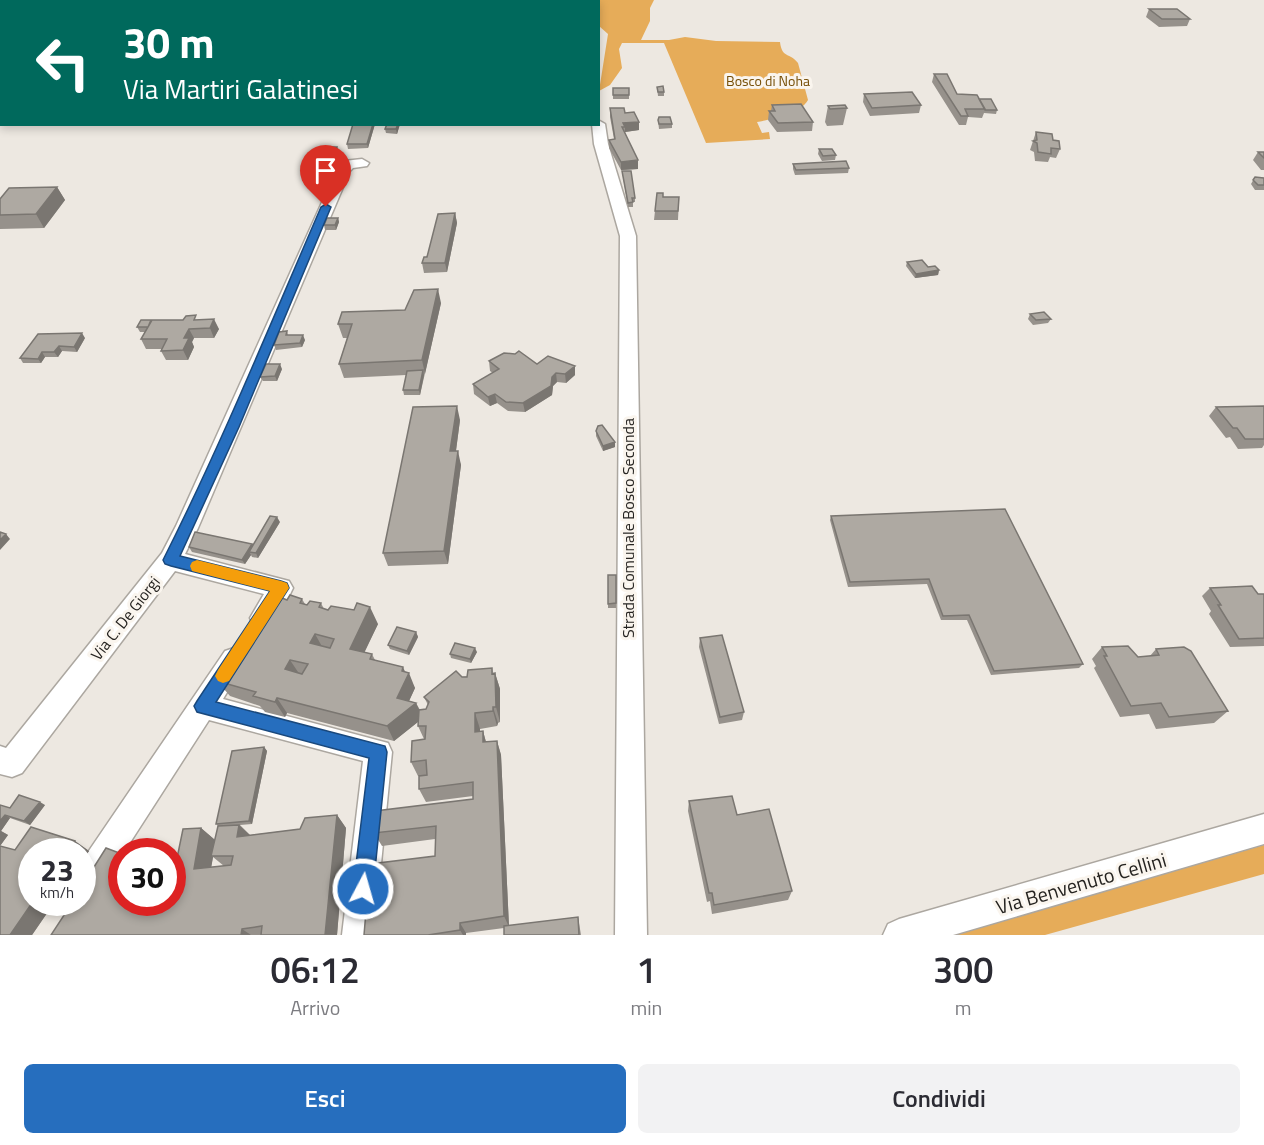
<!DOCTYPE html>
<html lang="it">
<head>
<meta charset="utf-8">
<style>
	body { margin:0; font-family:"Titillium Web",sans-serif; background:#f2f2f3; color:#2b2b33; height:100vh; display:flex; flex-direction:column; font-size:22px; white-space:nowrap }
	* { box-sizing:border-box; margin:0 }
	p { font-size:20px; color:#7c7c81 }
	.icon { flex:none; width:33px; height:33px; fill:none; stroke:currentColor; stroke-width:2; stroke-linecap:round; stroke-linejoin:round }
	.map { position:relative; height:935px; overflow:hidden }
	.drawer { display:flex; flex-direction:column; background:#fff; flex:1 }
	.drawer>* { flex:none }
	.top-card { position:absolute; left:0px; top:0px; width:600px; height:126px; box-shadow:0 3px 9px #0003; background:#00695c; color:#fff; overflow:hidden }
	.speed { position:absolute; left:18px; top:838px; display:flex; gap:12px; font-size:30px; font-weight:700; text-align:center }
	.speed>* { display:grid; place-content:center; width:78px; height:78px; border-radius:50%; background:#fff; box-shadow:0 3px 9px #0003; line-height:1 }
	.speed small { font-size:15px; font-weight:400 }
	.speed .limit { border:9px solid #d22; background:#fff; color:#111 }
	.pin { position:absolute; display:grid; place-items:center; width:51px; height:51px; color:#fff; margin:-62px -26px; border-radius:50% 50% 50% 0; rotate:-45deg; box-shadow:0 0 6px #0007 }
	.pin .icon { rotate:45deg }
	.me { position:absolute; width:66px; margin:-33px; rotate:6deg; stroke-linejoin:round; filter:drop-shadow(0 0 4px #0008) }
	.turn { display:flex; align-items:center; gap:21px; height:126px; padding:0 24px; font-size:27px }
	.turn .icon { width:78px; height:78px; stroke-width:2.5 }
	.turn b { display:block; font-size:42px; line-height:51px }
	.eta { display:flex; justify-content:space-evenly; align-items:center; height:102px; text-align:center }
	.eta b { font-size:36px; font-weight:600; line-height:42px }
	.action { display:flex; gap:12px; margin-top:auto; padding:12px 24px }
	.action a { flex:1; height:69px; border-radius:9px; background:#266ebe; color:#fff; font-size:24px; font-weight:600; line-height:69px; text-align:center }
	.action a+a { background:#f2f2f3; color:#2b2b33 }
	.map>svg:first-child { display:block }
</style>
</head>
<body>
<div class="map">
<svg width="1264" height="935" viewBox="0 0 1264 935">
	<rect width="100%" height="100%" fill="#ede8e1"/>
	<path fill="#e6ac59" d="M568 0H654L650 8V21L641 40H669L685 37 716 41 780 42C782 59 790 52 798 63L808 100C799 115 772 119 757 122L762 133 769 132 770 139 706 143 664 43H622L619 49 622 68 610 85 599 91 608 34 599 26 598 2Z
		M1264 845V874L1045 935H952Z"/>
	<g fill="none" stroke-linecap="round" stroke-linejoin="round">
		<g stroke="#aca7a0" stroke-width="3">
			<path id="street" d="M246 0H258L245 2Z
				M0 56H2L0 63Z
				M598 120 605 124 608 144 636 236 647 935H615L620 236 594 144 592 124H598Z
				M362 159 369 163 367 166 353 168 350 171 198 528 185 554 289 581 293 588C285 604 274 633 253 625L250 618 264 594 175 571 22 773 12 777 0 774V746L6 748 162 553 176 526 337 169 344 161Z
				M234 648 243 651 247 659 223 699 388 743 392 752 374 935H342L363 761 209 720 124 852H122L93 900 82 904 79 903H82V861L225 651Z
				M1264 814V844L953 935H883L888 924 899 919Z"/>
		</g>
		<use href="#street" fill="#fff" fill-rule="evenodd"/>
	</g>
	<path fill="#96918b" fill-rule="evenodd" d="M163 0H229V2H163Z
		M1149 9 1190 19 1187 26 1159 27 1146 17Z
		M934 74 957 94 979 99 997 110 996 114 984 113 982 118 968 117 966 125H959L932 82Z
		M657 87 664 92V96H658Z
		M613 88H629V99H613Z
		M864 94 921 105 919 113 870 116 863 102Z
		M772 105 813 122 812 131 777 132 768 120 769 111H771Z
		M828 106 847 108 843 125 827 126 825 122Z
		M610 108 625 113 639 130 625 132 638 169 621 170 609 148V140L614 139 610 117Z
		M658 120 672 124V128L659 129Z
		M375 124 368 148 348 149 347 144Z
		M387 124H400L397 134 386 133 385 129Z
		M1036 132 1053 140 1060 149 1056 158 1050 157 1048 162 1035 161 1034 152 1030 150Z
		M337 147 338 152 336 158 320 160 318 155Z
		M819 149 836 155 835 160 822 161 818 154Z
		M1258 152H1264V170H1261L1253 160Z
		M793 164 849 168 848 173 795 175 793 169Z
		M318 171 316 177H310L308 173Z
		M622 171 635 198V202H633V207H628Z
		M1255 177 1264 178V190H1255L1251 184Z
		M57 187 65 200 44 228 0 229V199Z
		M663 197H679L678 220H654L655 211Z
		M455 213 457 223 447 272 424 273 422 263Z
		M338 218 339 222 336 230H325L324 225Z
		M907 262 939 270 938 275 915 278 906 266Z
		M441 303 420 395H404L403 390 406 375 344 378 339 364 347 338H343L338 324Z
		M1030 314 1051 319 1048 323 1033 325 1028 319Z
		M152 320H198L219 329 214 338H194L192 342 194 347 188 360H166L161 351 162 349H146L141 339 145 332H140L137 327Z
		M287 331 288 335 305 340 302 347 276 350 274 345Z
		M85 338 77 352 62 351 58 357H45L41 363H23L20 358Z
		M489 361 537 364 575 375 566 383 557 382 553 386 552 395 525 412 508 411 497 403 490 406 474 394 473 384 493 373 490 371Z
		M282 369 277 381H263L260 377Z
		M1264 406V445L1262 448 1238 449 1230 437 1226 438 1209 416 1216 407Z
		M460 420 456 451 461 465 448 564 388 566 383 553Z
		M596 431 615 447 603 451 596 436Z
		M831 516 1083 664 1079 668 991 675 967 620H941L927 584 848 587 830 520Z
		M280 522 258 558 252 557 251 555 245 564 192 552 189 547 253 546Z
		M608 575H616V608H608Z
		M1210 588 1258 594H1264V646L1230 647 1209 614 1211 611 1202 596Z
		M302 599 305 604 307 605 321 603 324 609 378 624 364 652 372 654 375 660 405 672 415 688 409 701 416 703 420 710 426 709 428 705 424 697 462 677 495 673 500 689V722L498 723 497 726 480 729V731H483L486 742 497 741 501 755 509 926 578 917 581 935H504V928L466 933V935H364L435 856V839L382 846 374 833 473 799V796L426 802 419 789V776H418L411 762 424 739 418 726 419 721 394 741 287 713 285 717 265 712 260 706 230 696 217 681 248 632 246 629 256 620 254 618Z
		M416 632 418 637 409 655 390 649 388 645Z
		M700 638 744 712 742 720 719 724 699 647Z
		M1102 647 1138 657 1150 656 1156 649 1228 711 1214 723 1156 729 1149 714 1120 717 1094 668 1096 666 1092 659Z
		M477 652 471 663 451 658 450 654Z
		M264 747 267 751 252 824 240 825 250 835 300 829 337 815 346 828 337 935H51L122 903 175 868 201 828 215 840 218 826 216 824ZM213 857 224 866 211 867Z
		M689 801 737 815 792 891 788 900 712 914 710 901 707 902 688 811Z
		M0 805 10 808 45 805 30 825 10 818 1 831 8 835 0 846 15 850 75 841 89 851 82 861V852H32L54 903 32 935H0Z"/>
	<path fill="#7a7671" d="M639 122V130L625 132V127L623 123Z
		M373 124H375L368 148 367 144Z
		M398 124H400L397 134 396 129Z
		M337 147 338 152 336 158 335 154Z
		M638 160V169L621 170V162Z
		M316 167 318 171 316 177 314 173Z
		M57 187 65 200 44 228 36 214Z
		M455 213 457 223 447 272 445 263Z
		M338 218 339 222 336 230 335 225Z
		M939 270 938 275 915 278 916 274Z
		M438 289 441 303 425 374 422 360Z
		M214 319 219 329 214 338 210 328Z
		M189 329 194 338 192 342 194 347 188 360 183 350 184 338Z
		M82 333 85 338 77 352 74 347Z
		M303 335 305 340 302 347 300 343Z
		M59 346 62 351 58 357 54 352Z
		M42 352 45 357 41 363 38 359Z
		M280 364 282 369 277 381 275 376Z
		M575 366V375L566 383 565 374Z
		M423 370 424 375 420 395 419 390Z
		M556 373 557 382 553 386 552 395 525 412 523 403Z
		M495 394 497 403 490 406 488 397Z
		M457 406 460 420 454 465 450 451Z
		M615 442V447L603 451V446Z
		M458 451 461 465 448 564 444 551Z
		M277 517 280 522 258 558 256 553Z
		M6 534 10 539 0 550V540Z
		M252 544 254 548 249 552 251 555 245 564 242 560Z
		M370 607 378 624 358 666 350 649Z
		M416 632 418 637 409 655 407 651Z
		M315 634 324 650 310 643Z
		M475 648 477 652 471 663 470 659Z
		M290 660 300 675 285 669Z
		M403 667 407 676 409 673 415 688 404 712 416 703 423 718 394 741 387 726 397 698Z
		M492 668 496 683 495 673 500 689V722L496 707Z
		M277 698 287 713 285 717 275 702Z
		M493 707 498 723 497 726 493 711Z
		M475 713 480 729V747L475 732Z
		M483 731 487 746 483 742Z
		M497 741 501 755 509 927 504 916Z
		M264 747 267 751 252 824 249 821Z
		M40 802 45 805 30 825 24 821Z
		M5 815 10 818 1 831 8 835 0 846V821Z
		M337 815 346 828 337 935H325Z
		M239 825 252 837H237Z
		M201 828 215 840 211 856 213 857 209 881 194 869Z
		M75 841 89 851 82 861V852H68Z
		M32 903H54L32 935H10Z
		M460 923 466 933V935H463L460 930Z
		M242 929 251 935H241Z"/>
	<path fill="#aea9a2" stroke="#7a7671" stroke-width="1.5" fill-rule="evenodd" d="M214 0H228L226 2H213Z
		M383 0H405L404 1H383Z
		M1149 9H1177L1190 19H1162Z
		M934 74H947L957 94 977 95 985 109H965L968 116H961Z
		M663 86 664 92H658L657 87Z
		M613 88H629V95H613Z
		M912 92 921 105 872 108 864 94Z
		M979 99H991L997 110H985Z
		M801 104 813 122 778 123 769 111H775L772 105Z
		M845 105 847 108 830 109 828 106Z
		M610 108H624L625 113 634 112 639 122 623 123 625 127H622L638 160 621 162 609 140 615 139Z
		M659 117H670L672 124H659L658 120Z
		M353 124H373L367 144H347Z
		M387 124H398L396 129H385Z
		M1036 132 1052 134 1053 140 1059 141 1060 149 1051 148V154L1038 152 1037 143 1033 141 1037 140Z
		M322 147H337L335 154 318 155Z
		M819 149H832L836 155 823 156Z
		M1258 152H1264V158Z
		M846 161 849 168 796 170 793 164Z
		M311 167H316L314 173H308Z
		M622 171H631L635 198H632L633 202 628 203Z
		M1255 177 1264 178V185H1258L1253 180Z
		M57 187 36 214 0 215V199L9 188Z
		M657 193H663V197H679L678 211H655Z
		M455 213 445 263H422L424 257H427L438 214Z
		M327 218H338L335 225H324Z
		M922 260 928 267 935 266 939 270 916 274 907 262Z
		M438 289 422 360 339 364 352 324H338L342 312 405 310 414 290Z
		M1044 312 1051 319 1036 320 1030 314Z
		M196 315 194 320 214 319 210 328 189 329 184 338H189L183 350 161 351 167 339H141L152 320H183L186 316Z
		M141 320H151L148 327H137Z
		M287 331 286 335H303L300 343 274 345 279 332Z
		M82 333 74 347 59 346 54 352H42L38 359 20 358 38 334Z
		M519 351 537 364 548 356 575 366 565 374 556 373 552 377 551 386 523 403 506 402 495 394 488 397 473 384 499 369 489 361 504 353 515 354Z
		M266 364H280L275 376 260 377Z
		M423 370 419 390H403L407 371Z
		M457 406 450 451H458L444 551 383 553 413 407Z
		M1264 406V439H1245L1237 428H1233L1216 407Z
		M602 425 615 442 603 446 596 431 598 426Z
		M1005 509 1083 664 994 671 969 615 943 616 929 579 850 582 831 516Z
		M270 516 277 517 256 553 249 552Z
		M0 532 6 534 0 540Z
		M195 532 252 544 242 560 189 547Z
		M608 575H616V603L608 604Z
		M1252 586 1258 594H1264V638L1239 639 1218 605H1221L1210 588Z
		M270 593 287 600 290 595 302 599 300 603 307 605 310 601 321 603 319 607 328 610 331 606 354 610 357 603 370 607 350 649 372 654 370 659 403 667 402 671 409 673 397 698 416 703 387 726 277 698 275 702 253 696 256 692 217 681 249 630 246 629 252 620 255 621 257 619 254 618ZM315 634 334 639 330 648 310 643ZM290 660 308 664 302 674 285 669Z
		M397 627 416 632 407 651 388 645Z
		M722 635 744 712 720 717 700 638Z
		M455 643 475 648 470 659 450 654Z
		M1128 646 1138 657 1159 655 1156 649 1184 647 1191 651 1228 711 1169 717 1161 703 1131 706 1104 656H1107L1102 647Z
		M492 668V674L495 673 496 707H493V711L475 713V732L483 731V742L497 741 504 916 460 923V930L428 935H364L370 864 435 856 436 826 374 833 375 811 473 799V782L419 789V776L427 775 426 760 411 762 412 741 425 739 426 726H418L419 710 426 709 429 702 424 697 456 671 462 677H467L468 670Z
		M264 747 249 821 216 824 232 751Z
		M19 795 40 802 24 821 5 815 0 821V805L10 808Z
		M732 796 737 815 769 809 792 891 714 905 712 893H709L689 801Z
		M337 815 325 935H261L262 926 242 929 241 935H51L72 903H82V886L106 848 122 854V903H172V868H175L183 829 201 828 194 869 231 865 233 856H211L218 826 239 825 237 837 300 829 305 818Z
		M31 827 75 841 68 852H32V903L10 935H0V846L15 850Z
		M578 917 579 935H504V926Z"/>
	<path fill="#266ebe" stroke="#19487c" stroke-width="1.5" d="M326 204 331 207 239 427 180 556 281 581 287 583 289 588 216 702 385 746 387 752 373 889 370 896 363 899 356 896 353 889 369 758 197 712 194 706 197 701 270 591 171 566 165 564 163 560C221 445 270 325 321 207Z"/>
	<path fill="#f59e0b" d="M197 560 281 581 287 583 289 588 229 681 223 683 218 681 215 676 218 670 270 591 192 571 190 566 192 562Z"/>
	<g text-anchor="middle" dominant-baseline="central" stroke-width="6" stroke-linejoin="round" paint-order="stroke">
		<g font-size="14" fill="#754d04" stroke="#faf5ee">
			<text x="768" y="80">Bosco di Noha</text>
		</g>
		<g font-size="16" fill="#252320" stroke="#faf5ee">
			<text transform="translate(628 528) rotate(-90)">Strada Comunale Bosco Seconda</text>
			<text transform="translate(125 618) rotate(-52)">Via C. De Giorgi</text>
		</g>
		<g font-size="20" fill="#252320" stroke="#faf5ee">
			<text transform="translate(1081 883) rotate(-16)">Via Benvenuto Cellini</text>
		</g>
	</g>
</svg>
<div class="speed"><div>23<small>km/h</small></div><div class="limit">30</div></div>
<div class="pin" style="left:326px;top:207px;background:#d93025"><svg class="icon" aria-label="arrive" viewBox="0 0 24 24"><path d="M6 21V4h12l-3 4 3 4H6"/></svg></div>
<svg class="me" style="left:363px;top:889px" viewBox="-20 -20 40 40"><circle r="17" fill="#266ebe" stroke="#fff" stroke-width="3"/><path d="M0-11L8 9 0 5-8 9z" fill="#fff"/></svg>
<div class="top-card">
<div class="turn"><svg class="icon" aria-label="left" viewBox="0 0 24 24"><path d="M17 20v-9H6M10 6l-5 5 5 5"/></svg><div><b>30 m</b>Via Martiri Galatinesi</div></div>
</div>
</div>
<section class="drawer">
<div class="eta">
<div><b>06:12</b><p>Arrivo</p></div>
<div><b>1</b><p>min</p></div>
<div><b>300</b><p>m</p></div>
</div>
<div class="action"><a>Esci</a><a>Condividi</a></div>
</section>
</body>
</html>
